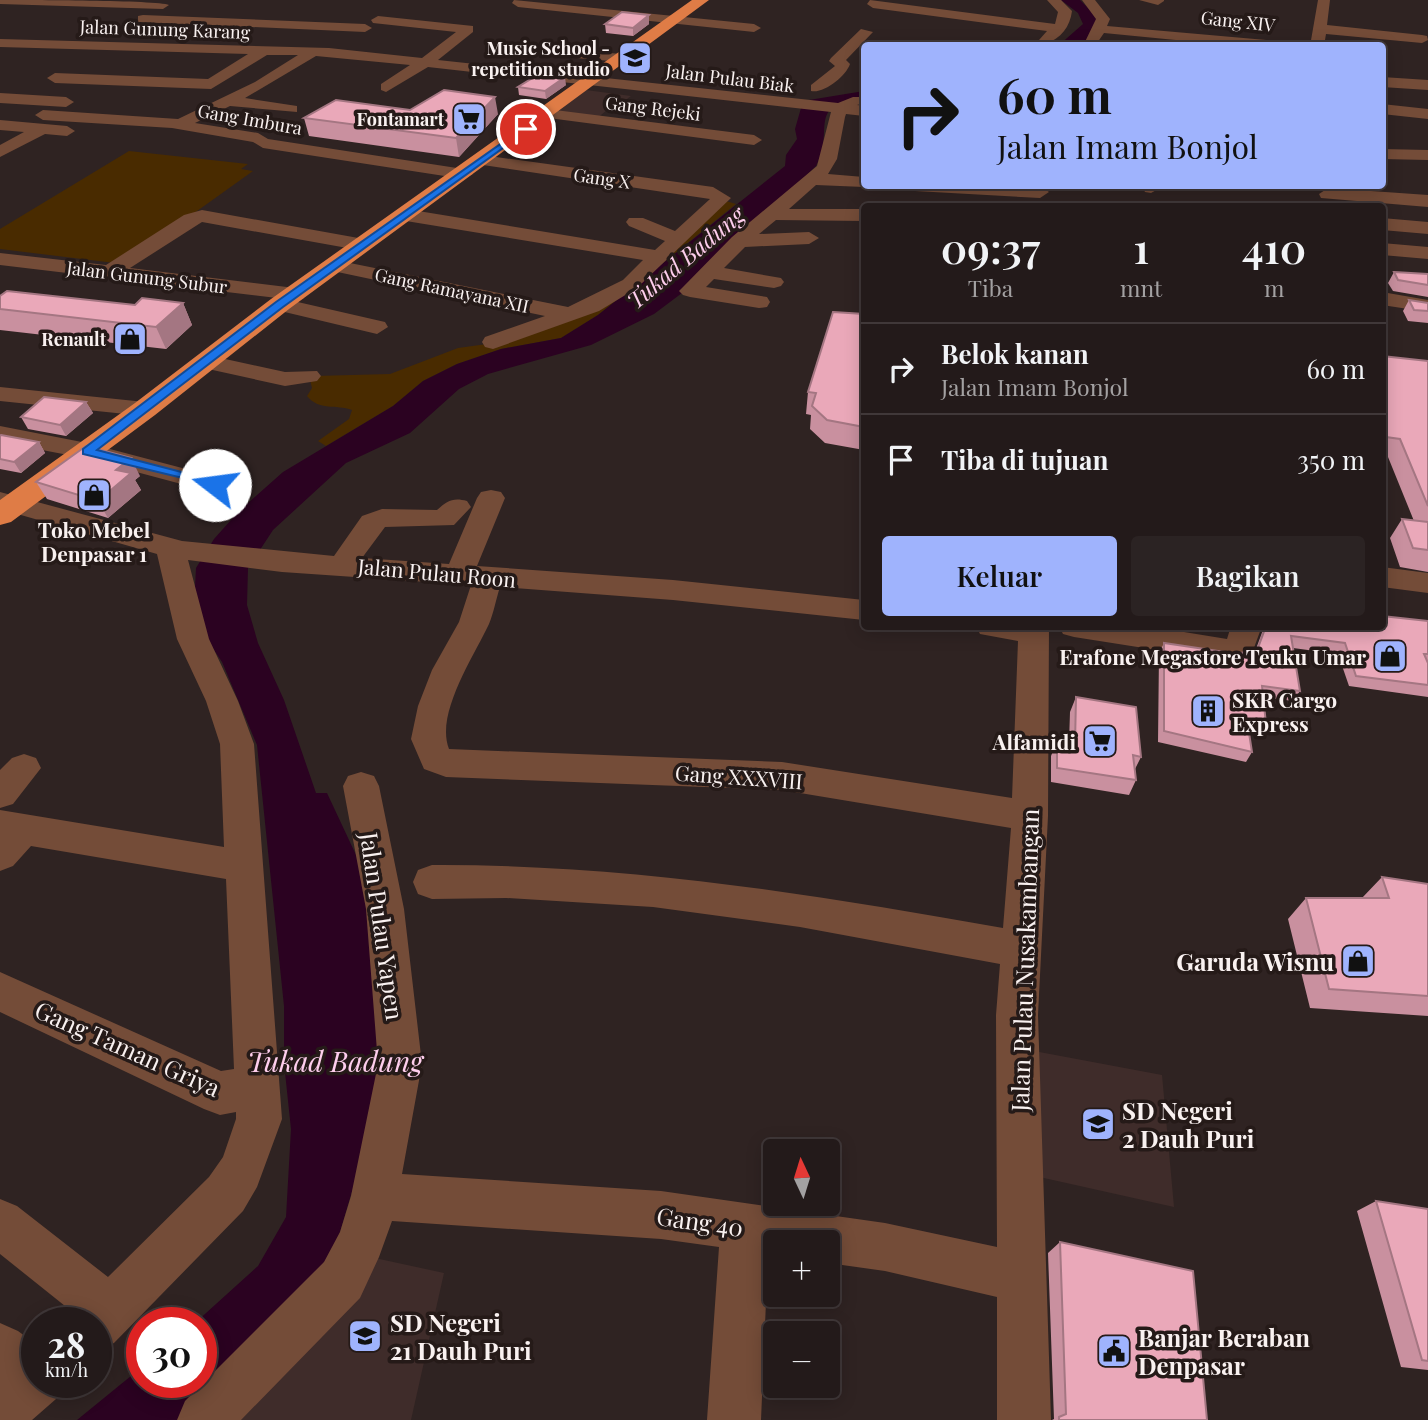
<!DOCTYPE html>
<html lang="id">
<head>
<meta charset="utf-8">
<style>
	body { margin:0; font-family:"Playfair Display",serif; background:#2b2323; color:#f1f3f6; height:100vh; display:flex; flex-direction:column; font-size:26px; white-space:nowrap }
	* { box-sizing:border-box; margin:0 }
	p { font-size:23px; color:#a3a1a2 }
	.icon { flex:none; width:38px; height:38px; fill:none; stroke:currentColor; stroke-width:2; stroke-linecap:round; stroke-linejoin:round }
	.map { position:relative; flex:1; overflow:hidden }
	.panel { position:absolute; left:861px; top:203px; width:525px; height:427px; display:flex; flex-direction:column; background:#231a1a; border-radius:7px; box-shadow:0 4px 18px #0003,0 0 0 2px #403839 }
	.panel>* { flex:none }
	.hud { position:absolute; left:861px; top:42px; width:525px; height:147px; border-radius:7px; box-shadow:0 4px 18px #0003,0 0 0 2px #403839; background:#9fb3fd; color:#111; overflow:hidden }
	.needle { width:46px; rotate:356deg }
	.buttons { position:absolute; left:763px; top:1139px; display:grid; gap:14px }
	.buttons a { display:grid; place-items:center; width:77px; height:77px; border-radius:7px; background:#231a1a; box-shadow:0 4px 18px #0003,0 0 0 2px #403839; font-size:35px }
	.speed { position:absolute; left:21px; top:1307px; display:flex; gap:14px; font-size:35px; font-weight:700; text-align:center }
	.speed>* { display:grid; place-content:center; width:91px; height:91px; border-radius:50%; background:#231a1a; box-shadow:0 4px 18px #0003,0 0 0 2px #403839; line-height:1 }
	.speed small { font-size:18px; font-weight:400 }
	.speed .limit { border:10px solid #d22; background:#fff; color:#111 }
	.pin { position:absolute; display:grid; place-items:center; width:60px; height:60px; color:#fff; margin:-30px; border:4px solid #fff; border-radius:50%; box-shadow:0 2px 7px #0007 }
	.me { position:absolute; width:77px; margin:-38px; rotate:285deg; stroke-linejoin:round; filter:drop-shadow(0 0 5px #0008) }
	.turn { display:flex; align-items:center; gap:24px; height:147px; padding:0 21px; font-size:32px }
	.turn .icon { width:91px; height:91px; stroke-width:2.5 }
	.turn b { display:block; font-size:49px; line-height:60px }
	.eta { display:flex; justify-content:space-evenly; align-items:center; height:119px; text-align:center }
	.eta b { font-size:42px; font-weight:600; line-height:49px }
	.cta { display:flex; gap:14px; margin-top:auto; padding:14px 21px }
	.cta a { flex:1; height:80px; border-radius:7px; background:#9fb3fd; color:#111; font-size:28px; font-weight:600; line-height:80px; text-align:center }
	.cta a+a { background:#2b2323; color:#f1f3f6 }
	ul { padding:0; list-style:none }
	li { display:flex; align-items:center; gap:21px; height:91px; padding:0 21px; border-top:2px solid #403839 }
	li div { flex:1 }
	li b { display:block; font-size:26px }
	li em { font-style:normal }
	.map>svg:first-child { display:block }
</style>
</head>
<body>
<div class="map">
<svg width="1428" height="1420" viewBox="0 0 1428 1420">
	<rect width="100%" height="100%" fill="#2f2322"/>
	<path fill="#3f2c2a" d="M586 90 631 96 623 102H617L596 119 553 114Z
		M1034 1051 1162 1075 1174 1207 1026 1174Z
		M361 1255 444 1273 411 1420H219Z"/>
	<path fill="#492b00" d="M129 151 248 164 241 169 253 171 123 264 0 249V229Z
		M726 201 736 204 598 315 561 338 501 349 457 364 423 381 393 406 326 446 318 441 349 419 352 410C336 404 319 411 307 396L312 388 310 380 314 376 390 374 458 348 487 344 584 313Z"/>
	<path fill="#2b0221" d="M1061 0H1080L1100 20 1085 46H1058L1083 24 1078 13Z
		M864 91V98C804 103 836 133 816 166L690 287 654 314 591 345 488 374 459 389 410 433 346 463 273 530 248 568 247 605 258 643 284 700 316 793H327L364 872 387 1073 335 1249 194 1420H77L142 1367V1382H201V1323H195L258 1266 286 1217 291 1129 284 1063V1006L257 745 222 662 202 632 194 607 196 568 214 539 239 511 283 472 393 406 423 381 457 364 501 349 561 338 598 315 785 166 786 155 797 139 795 129 803 101Z"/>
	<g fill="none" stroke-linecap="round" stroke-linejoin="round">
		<path fill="#744c38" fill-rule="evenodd" d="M0 0C26 0 157 0 169 5L163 9 0 4Z
			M514 0 754 24 761 28 754 32 518 7 512 3Z
			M870 0 1055 24 1058 12 1047 0H1061L1072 11C1070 27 1061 38 1046 44L1039 40 1047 31 873 8 867 4Z
			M1082 0H1095L1110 19 1107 26 1289 42 1296 46H1237L1104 33 1095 46H1083L1096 19Z
			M1139 0H1164V1L1158 5Z
			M1318 0H1330L1327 25 1422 35 1427 36 1428 40 1422 43 1326 34 1324 46H1310Z
			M143 15 365 24 372 28 365 32 138 22V16Z
			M378 16 473 26V32L438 60 838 103 853 97H864V103L857 105 864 106V116L846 114 845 117 837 159 828 174 864 177V186H871L864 187 816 185 789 209H864V221L776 220 759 234 809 232 819 238 809 244 745 247 724 268 781 278 784 282 781 286 774 288 714 279 706 287 767 297 770 302 767 307 759 308 690 297 683 295 679 291 683 287 732 237 817 166 831 112 428 67 386 92 381 90V84L410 65 316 56 245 98 297 106V112L230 106 195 123 258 133 268 139 470 170 473 174 464 179 263 148 253 142 172 128 43 120 35 115 43 110 178 119 255 82 298 55H267L211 89 55 83 47 78 55 73 208 79 248 54 0 47V39L329 48 422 58 456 32 373 23 371 20Z
			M861 29 873 32 846 60 850 64C846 76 824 94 811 91V85L835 66 829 61 831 58Z
			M948 40 966 43 968 46H942L943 41Z
			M502 44 622 54 629 58 622 62 497 51 495 48Z
			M1382 77 1428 80V90L1382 87Z
			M0 93 66 97 74 102 66 107 0 103Z
			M1382 104 1428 109V119L1382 114Z
			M547 109 754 135 762 140 754 145 541 117 539 114Z
			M0 120 67 126 75 131 67 136 45 134 0 157V145L24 132 0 130Z
			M1382 149 1428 150V160L1382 159Z
			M482 155 713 187 731 198 637 288 599 311 493 349 485 347 482 342 485 337 545 316 328 270 325 266 335 260 568 307 623 280 643 260 406 221 396 215 406 209 655 250 665 241 629 226 626 222 629 218H643L675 231 710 199 476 164 473 160Z
			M906 186C927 184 1039 180 1049 192L1040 198 915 191Z
			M1142 186H1160V188L1151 193 1145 192Z
			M1328 188 1428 195V207L1321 198 1319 194Z
			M202 210 364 239 374 245 364 251 202 222 130 268 295 288 306 294 303 299 289 300 385 322 388 327 377 334 272 309 269 304 277 298 0 265V253L106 265 184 215Z
			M1382 218 1428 222V234L1382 230Z
			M1382 243 1428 247V259L1382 255Z
			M1382 292 1428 300V312L1382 305Z
			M207 355 285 372 317 371 321 376 317 381 285 386 199 367 195 362 199 357Z
			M0 387 145 402 154 404 157 409 154 414 145 416 0 401Z
			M0 426 87 443 224 479 228 485 224 491 215 493 84 458 0 442Z
			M491 490 501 492 505 498 477 566 673 580 864 600V620L673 600 500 587C496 599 494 612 489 624 474 656 435 714 449 749L782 762 1012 798 1018 641 980 634 976 626H1049L1048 816 1038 1015 1051 1420H997V1297L885 1271 828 1263V1242H775V1255L768 1254 761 1420H707L719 1247 661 1239 392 1221 379 1257 360 1298 241 1420H177L185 1401 324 1262 340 1232 351 1196 378 1064 366 909 343 786 348 776 361 772 374 776 379 786 404 909 422 1064 402 1174 661 1191 885 1223 997 1247 996 1015 1000 964 800 927 653 907 506 898 432 899 418 894 413 882 418 870 432 865C625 864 813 894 1003 928L1011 828 782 790 446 777 424 769 411 739 418 706 432 670 459 622 471 585 282 572 188 560 209 639 238 701 254 744 282 1119 257 1187 243 1211 114 1343 96 1350V1323H71L75 1314 0 1254V1199L17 1206 108 1277 209 1177 223 1157 236 1119V1112L220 1115 204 1109 0 1012V972L221 1071 234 1069 226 879 31 846 13 866 0 871V810L224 847 220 744 206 701 177 639 157 554 0 509V492L182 541 334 556 362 516 382 509 437 510C447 501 453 497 467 501L471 507 454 525 385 527 362 558 449 564 477 498 481 492Z
			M1382 567 1428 573V593L1382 587Z
			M1059 626H1147L1227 639 1231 626H1262L1251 656 1233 662 1074 637 1063 634Z
			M24 754 36 758 41 768 13 804 0 808V770L12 758Z
			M0 1323 18 1331 37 1345V1382H62L56 1399 32 1420H0Z"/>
		<path fill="#df7c46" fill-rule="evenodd" d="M692 0H709L289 309 155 415 11 522 0 525V500L135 403 271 299Z"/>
	</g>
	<path fill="#c9909f" d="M649 15V24L633 36 606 33 605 24Z
		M566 85 546 99 519 95 518 87Z
		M410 110 498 114 459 157 309 136 304 118Z
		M1394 272 1428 274V297L1393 291 1388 283Z
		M0 296 135 305 183 303 192 325 166 349 0 330Z
		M1409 300 1428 303V323L1408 321 1403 311Z
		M864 314V450L825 443 810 429 811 415 806 414 808 392Z
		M1382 356 1428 361V572L1400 567 1390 538 1402 519 1414 521 1388 457H1382Z
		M86 402 93 413 66 436 28 429 21 417Z
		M0 436 39 442 45 453 21 473 0 469Z
		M140 476 135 480 141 490 108 518 47 499 36 482Z
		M1428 621V697L1349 686 1338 654 1293 648 1300 691 1293 701 1263 697 1266 724 1259 734 1249 732 1252 752 1246 762 1158 742 1159 653 1164 643 1238 654 1256 649 1264 627V626H1382Z
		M1076 697 1141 757 1135 769 1136 780 1129 795 1051 782V756L1057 741 1069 744 1070 712Z
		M1382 877 1428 884V1016L1310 1008 1288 919 1306 898H1362Z
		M1376 1201 1428 1209V1370L1401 1367 1357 1211Z
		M1060 1242 1207 1420H1052L1054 1419 1048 1253Z"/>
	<path fill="#a47682" d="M649 15V24L633 36V28Z
		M565 77 566 85 546 99 545 91Z
		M495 97 498 114 459 157 456 138Z
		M183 303 192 325 166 349 156 327Z
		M86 402 93 413 66 436 60 425Z
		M39 442 45 453 21 473 14 462Z
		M131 458 140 476 135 480 141 490 108 518 98 501 116 470Z"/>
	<path fill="#eaa8b9" stroke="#a47682" stroke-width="2" d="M622 12 649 15 633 28 605 24Z
		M539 74 565 77 545 91 518 87Z
		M444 90 495 97 456 138 304 118 336 100 410 110Z
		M1394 272 1428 274V285L1398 280Z
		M7 291 135 305 142 298 183 303 156 327 0 309V296Z
		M1409 300 1428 303V311L1414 310Z
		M833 312 864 314V427L827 420 812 406 816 393 808 392Z
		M1382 356 1428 361V506L1400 439 1386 437 1382 426Z
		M44 397 86 402 60 425 21 417Z
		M1 435 39 442 14 462 0 459V436Z
		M86 446 131 458 116 470 131 473 98 501 36 482Z
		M1402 519 1428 522V550L1413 548Z
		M1382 616 1428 621V654H1424L1428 663V685L1356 676 1345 643 1291 636 1300 691 1262 686 1266 724 1247 720 1252 752 1164 731V643L1238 654 1258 648 1266 626H1382Z
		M1076 697 1136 707 1141 757 1133 755 1136 780 1057 768V741L1075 745Z
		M1382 877 1428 884V996L1329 989 1306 898H1389Z
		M1376 1201 1428 1209V1361L1422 1360Z
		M1060 1242 1193 1271 1207 1420H1059V1417L1066 1414Z"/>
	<path fill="#1a73e8" stroke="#114b97" stroke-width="2" d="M526 126 528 130 283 307 97 450 220 482V487L83 454V449L276 302Z"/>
	<defs>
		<g id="school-square" transform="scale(1.75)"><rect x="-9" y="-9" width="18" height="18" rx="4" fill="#9fb3fd" stroke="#251a18"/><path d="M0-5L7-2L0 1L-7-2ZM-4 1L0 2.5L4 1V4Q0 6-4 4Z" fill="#111"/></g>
		<g id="supermarket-square" transform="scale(1.75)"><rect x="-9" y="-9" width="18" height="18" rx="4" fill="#9fb3fd" stroke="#251a18"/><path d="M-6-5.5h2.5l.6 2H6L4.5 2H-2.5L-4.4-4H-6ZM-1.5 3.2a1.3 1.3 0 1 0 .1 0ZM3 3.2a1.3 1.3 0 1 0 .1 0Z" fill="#111"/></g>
		<g id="shop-square" transform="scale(1.75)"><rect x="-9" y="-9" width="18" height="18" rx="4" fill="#9fb3fd" stroke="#251a18"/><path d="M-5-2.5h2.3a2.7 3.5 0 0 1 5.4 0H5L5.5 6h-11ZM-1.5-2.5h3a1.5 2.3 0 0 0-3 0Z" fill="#111"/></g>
		<g id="building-square" transform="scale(1.75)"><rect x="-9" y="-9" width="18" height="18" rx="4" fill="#9fb3fd" stroke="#251a18"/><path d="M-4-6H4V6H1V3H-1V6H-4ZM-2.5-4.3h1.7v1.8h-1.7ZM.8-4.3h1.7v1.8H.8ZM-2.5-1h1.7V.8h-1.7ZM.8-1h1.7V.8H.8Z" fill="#111"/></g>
		<g id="civic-square" transform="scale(1.75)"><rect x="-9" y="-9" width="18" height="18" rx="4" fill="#9fb3fd" stroke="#251a18"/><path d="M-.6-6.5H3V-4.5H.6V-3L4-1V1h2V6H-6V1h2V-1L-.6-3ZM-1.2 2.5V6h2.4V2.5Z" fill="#111"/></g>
	</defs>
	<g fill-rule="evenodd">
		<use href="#school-square" x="635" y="58"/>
		<use href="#supermarket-square" x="469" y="119"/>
		<use href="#shop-square" x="130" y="339"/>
		<use href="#shop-square" x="94" y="495"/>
		<use href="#shop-square" x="1390" y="656"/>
		<use href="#building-square" x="1208" y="711"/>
		<use href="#supermarket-square" x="1100" y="741"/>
		<use href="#shop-square" x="1358" y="961"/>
		<use href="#school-square" x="1098" y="1124"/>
		<use href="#school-square" x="365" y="1336"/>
		<use href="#civic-square" x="1114" y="1351"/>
	</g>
	<g text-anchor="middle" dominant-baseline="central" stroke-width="7" stroke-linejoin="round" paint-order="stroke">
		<g font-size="18" fill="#f9f1f0" stroke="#251a18">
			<text transform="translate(1238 21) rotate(6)">Gang XIV</text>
			<text transform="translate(165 29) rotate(2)">Jalan Gunung Karang</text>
			<text transform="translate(730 78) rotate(7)">Jalan Pulau Biak</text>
			<text transform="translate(653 108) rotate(7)">Gang Rejeki</text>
			<text transform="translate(250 119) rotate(10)">Gang Imbura</text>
			<text transform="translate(602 178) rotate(8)">Gang X</text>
			<text transform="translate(147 277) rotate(7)">Jalan Gunung Subur</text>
			<text transform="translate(452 290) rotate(12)">Gang Ramayana XII</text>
		</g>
		<g font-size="18" font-weight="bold" fill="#f9f1f0" stroke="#251a18" text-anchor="end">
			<text x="610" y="48">Music School -<tspan x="610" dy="21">repetition studio</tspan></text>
			<text x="444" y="119">Fontamart</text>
			<text x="106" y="339">Renault</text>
		</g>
		<g font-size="21" font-weight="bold" fill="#f9f1f0" stroke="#251a18" text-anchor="end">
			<text x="94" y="529" text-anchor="middle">Toko Mebel<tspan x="94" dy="24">Denpasar 1</tspan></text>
			<text x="1366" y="656">Erafone Megastore Teuku Umar</text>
			<text x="1232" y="699" text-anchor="start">SKR Cargo<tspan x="1232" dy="24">Express</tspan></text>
			<text x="1076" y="741">Alfamidi</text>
		</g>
		<g font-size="21" fill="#f9f1f0" stroke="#251a18">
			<text transform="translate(437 572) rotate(5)">Jalan Pulau Roon</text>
			<text transform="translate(739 776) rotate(4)">Gang XXXVIII</text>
		</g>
		<g font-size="23" font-style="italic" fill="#feceed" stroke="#251a18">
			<text transform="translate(685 257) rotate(-40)">Tukad Badung</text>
		</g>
		<g font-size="24" fill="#f9f1f0" stroke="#251a18">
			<text transform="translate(383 926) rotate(82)">Jalan Pulau Yapen</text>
			<text transform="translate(1024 960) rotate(-88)">Jalan Pulau Nusakambangan</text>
			<text transform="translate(128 1048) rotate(24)">Gang Taman Griya</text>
			<text transform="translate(700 1221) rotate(8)">Gang 40</text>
		</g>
		<g font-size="24" font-weight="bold" fill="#f9f1f0" stroke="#251a18" text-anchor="start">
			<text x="1334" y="961" text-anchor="end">Garuda Wisnu</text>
			<text x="1122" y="1110">SD Negeri<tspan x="1122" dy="28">2 Dauh Puri</tspan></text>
			<text x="390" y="1322">SD Negeri<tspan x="390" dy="28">21 Dauh Puri</tspan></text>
			<text x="1138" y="1337">Banjar Beraban<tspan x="1138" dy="28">Denpasar</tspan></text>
		</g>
		<g font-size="28" font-style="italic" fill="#feceed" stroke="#251a18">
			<text x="335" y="1060">Tukad Badung</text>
		</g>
	</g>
</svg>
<div class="buttons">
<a><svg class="needle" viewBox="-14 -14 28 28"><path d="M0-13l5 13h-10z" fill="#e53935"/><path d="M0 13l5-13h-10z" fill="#a3a1a2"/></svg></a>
<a>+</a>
<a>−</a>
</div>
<div class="speed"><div>28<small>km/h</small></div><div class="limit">30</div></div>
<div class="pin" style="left:526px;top:129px;background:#d93025"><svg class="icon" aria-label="arrive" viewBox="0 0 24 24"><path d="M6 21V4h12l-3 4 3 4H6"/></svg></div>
<svg class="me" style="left:215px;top:485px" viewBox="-20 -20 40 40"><circle r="19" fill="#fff"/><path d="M0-13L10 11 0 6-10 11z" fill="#1a73e8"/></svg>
<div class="hud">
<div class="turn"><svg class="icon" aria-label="right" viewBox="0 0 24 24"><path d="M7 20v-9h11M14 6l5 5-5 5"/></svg><div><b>60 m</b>Jalan Imam Bonjol</div></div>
</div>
<section class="panel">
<div class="eta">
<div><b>09:37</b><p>Tiba</p></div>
<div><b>1</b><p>mnt</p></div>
<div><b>410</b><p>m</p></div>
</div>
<ul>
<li><svg class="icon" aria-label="right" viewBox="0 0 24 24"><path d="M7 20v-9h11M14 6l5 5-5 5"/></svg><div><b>Belok kanan</b><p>Jalan Imam Bonjol</p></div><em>60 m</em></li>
<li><svg class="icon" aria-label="arrive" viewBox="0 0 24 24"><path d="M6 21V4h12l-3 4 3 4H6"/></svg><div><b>Tiba di tujuan</b></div><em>350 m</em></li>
</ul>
<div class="cta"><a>Keluar</a><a>Bagikan</a></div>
</section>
</div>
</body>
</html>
